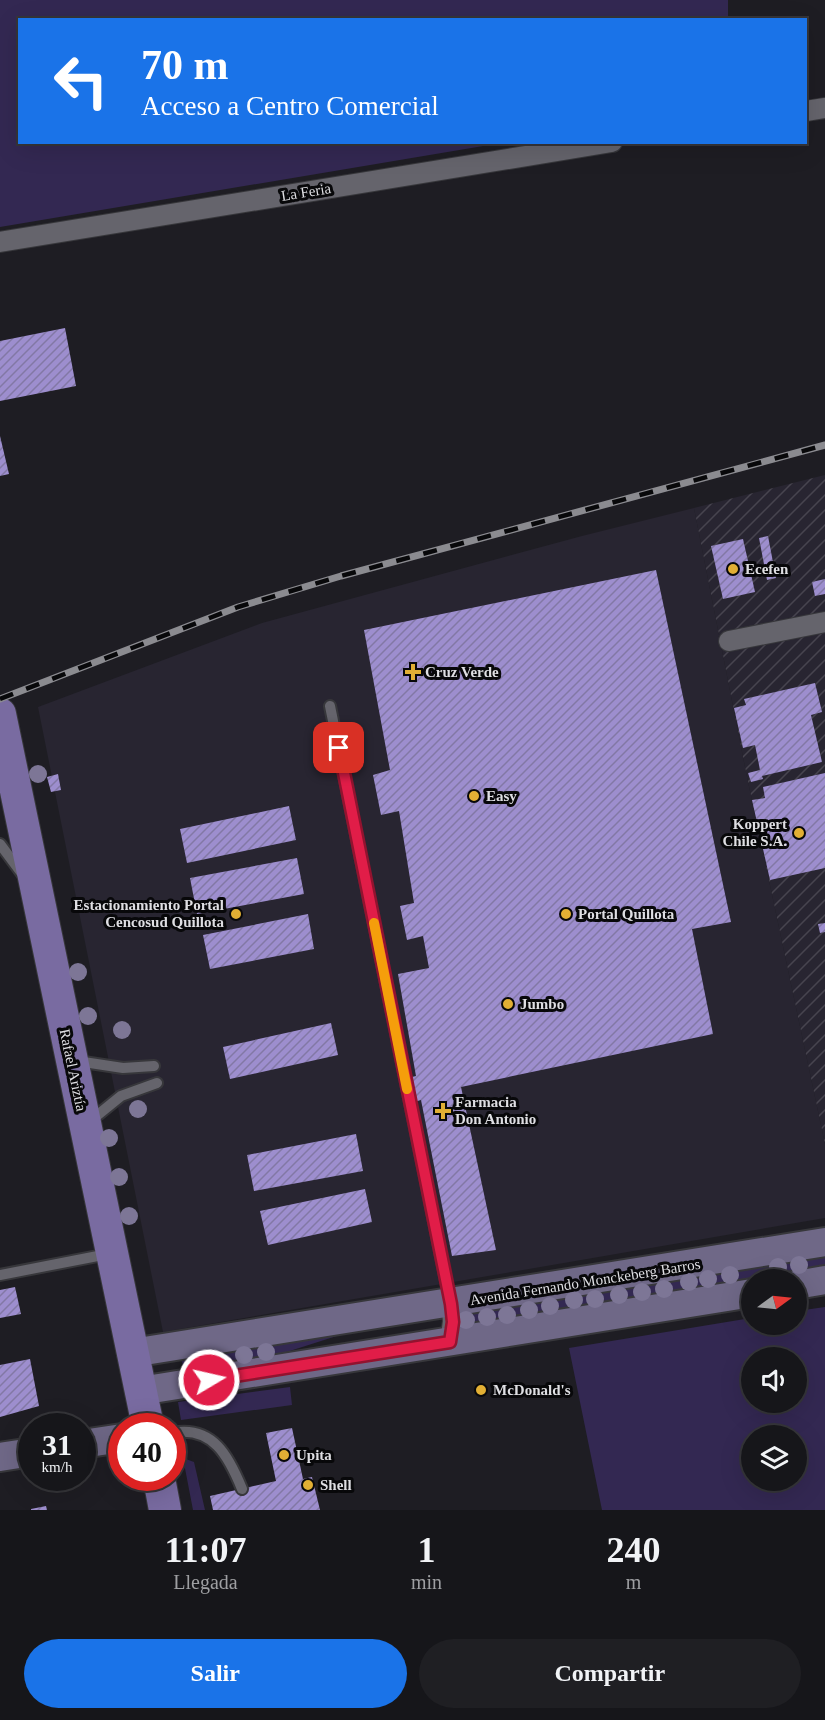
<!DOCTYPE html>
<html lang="es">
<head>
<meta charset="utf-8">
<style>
	body { margin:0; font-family:Georgia,serif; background:#1f1f23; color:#f1f3f6; height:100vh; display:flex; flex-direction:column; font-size:22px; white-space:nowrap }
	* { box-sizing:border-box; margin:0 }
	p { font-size:20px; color:#9e9fa2 }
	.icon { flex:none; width:33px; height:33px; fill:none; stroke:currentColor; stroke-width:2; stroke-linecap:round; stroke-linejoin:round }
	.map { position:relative; height:1510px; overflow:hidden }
	.sheet { display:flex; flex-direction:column; background:#16161a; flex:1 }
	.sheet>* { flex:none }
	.guide { position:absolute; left:18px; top:18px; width:789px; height:126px; border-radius:0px; box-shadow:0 6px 24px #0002,0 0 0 2px #353539; background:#1a73e8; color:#fff; overflow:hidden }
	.needle { width:39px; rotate:75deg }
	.buttons { position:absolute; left:741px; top:1269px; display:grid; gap:12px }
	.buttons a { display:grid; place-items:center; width:66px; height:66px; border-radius:50%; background:#16161a; box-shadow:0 6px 24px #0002,0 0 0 2px #353539; font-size:30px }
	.speed { position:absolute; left:18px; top:1413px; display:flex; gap:12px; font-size:30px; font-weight:700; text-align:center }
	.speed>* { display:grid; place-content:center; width:78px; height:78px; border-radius:50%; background:#16161a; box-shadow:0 6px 24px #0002,0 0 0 2px #353539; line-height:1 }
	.speed small { font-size:15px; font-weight:400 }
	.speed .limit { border:9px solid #d22; background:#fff; color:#111 }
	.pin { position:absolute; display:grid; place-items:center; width:51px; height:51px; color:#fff; margin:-26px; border-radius:12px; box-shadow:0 3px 9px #0006 }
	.me { position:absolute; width:66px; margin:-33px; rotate:81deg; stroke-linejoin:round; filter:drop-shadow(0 0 4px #0008) }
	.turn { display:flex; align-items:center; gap:21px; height:126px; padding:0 24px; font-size:27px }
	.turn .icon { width:78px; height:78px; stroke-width:2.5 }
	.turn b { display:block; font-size:42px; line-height:51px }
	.eta { display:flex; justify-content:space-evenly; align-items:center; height:102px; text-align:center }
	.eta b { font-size:36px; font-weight:700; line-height:42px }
	.primary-button { display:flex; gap:12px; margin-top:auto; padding:12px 24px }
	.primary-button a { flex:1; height:69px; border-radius:36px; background:#1a73e8; color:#fff; font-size:24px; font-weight:700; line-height:69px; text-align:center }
	.primary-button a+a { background:#1f1f23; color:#f1f3f6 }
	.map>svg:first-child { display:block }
</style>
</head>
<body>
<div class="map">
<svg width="825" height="1510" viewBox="0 0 825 1510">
	<defs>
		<pattern id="industrial-furrows" width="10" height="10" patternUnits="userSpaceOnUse" patternTransform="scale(1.5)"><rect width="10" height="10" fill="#282531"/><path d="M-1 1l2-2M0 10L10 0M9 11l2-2" fill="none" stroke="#47444f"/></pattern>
		<pattern id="building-hatch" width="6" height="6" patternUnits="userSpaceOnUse" patternTransform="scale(1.5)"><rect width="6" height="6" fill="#9d8ece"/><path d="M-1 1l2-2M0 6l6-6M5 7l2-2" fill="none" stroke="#8278a5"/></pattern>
	</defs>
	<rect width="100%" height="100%" fill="#1e1d23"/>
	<path fill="#282531" d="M694 508 746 772 825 1144V1218L163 1332 38 707 262 623 582 536Z"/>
	<path fill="url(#industrial-furrows)" d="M825 475V1144L746 772 694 508Z"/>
	<path fill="#332852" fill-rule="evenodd" d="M0 0H728V19L20 20V142L501 143 0 227Z
		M825 1252V1268L464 1328 462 1313Z
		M825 1307V1510H602L569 1348 751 1318 752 1324H796L797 1311ZM752 1358H796V1402H752ZM752 1436H796V1480H752Z
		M346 1333 271 1357 185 1373 181 1359Z
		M290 1387 292 1405 181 1420 178 1402Z
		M183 1458 194 1462 205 1510H193Z"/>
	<path fill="url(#building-hatch)" d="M65 328 76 386 0 401V341Z
		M0 436 9 474 0 476Z
		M768 536 776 578 767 580 759 538Z
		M743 539 755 592 723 599 711 546Z
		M656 570 731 922 692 929 713 1034 461 1087 496 1250 452 1256 421 1100 414 1102 408 1078 416 1076 398 974 429 968 423 936 407 940 400 906 414 903 399 811 381 815 373 775 390 770 364 630Z
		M825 579V594L815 596 812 582Z
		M815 683 822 712 811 715 822 762 762 776 763 779 751 782 748 773 760 770 755 745 743 748 734 708 746 705 744 699Z
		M825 773V868L770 880 752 800 765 798 763 787Z
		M58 774 61 790 51 792 47 777Z
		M289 806 296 840 187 863 180 829Z
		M297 858 304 894 197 914 190 878Z
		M308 914 314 949 210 969 203 935Z
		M825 923V932L820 933 818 924Z
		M331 1023 338 1055 230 1079 223 1047Z
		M356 1134 363 1171 254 1191 247 1155Z
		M365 1189 372 1222 268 1245 260 1211Z
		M15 1287 21 1314 0 1318V1290Z
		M30 1359 39 1406 0 1417V1365Z
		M292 1428 303 1479 312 1477 320 1510H213L210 1496 276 1481 266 1433Z
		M46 1506 47 1510H31V1509Z"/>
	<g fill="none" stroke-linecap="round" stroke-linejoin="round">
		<g stroke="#37373b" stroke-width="14">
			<path id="lane" d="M330 706 450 1301
				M0 844 23 875
				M77 1061 123 1068 154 1066
				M89 1122 121 1096 157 1083
				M0 1275 108 1254
				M172 1433C213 1425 229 1457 242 1489"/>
		</g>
		<g stroke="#37373b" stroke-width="22">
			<path id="street" d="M806 111 825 108
				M0 242 612 142
				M729 641 825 622
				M450 1343 453 1321 451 1304"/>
		</g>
		<g stroke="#37373b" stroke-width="32">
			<path id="secondary" d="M796 1285 825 1280
				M132 1353 825 1242
				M140 1391 752 1293
				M82 1444 122 1438
				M0 1457 32 1452"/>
		</g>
		<g stroke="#37373b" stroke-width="34">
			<path id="primary" d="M0 714 148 1426
				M159 1478 165 1510"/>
		</g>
		<use href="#lane" stroke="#65646c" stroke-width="10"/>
		<use href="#street" stroke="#65646c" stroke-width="20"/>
		<use href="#secondary" stroke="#6f6887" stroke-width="28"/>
		<use href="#primary" stroke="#796ba1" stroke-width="32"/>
		<g stroke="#8b8b90" stroke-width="7">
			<path id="rail" d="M0 699 238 607 341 576 825 445"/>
		</g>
		<use href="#rail" stroke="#08080a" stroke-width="4.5" stroke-dasharray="14" stroke-linecap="butt"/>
	</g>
	<g fill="#7d7696">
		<circle cx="38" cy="774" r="9"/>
		<circle cx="78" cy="972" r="9"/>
		<circle cx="88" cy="1016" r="9"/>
		<circle cx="122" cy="1030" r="9"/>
		<circle cx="138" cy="1109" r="9"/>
		<circle cx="109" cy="1138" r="9"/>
		<circle cx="119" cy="1177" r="9"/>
		<circle cx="129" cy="1216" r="9"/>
		<circle cx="799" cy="1265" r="9"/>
		<circle cx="778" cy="1267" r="9"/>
		<circle cx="730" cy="1275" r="9"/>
		<circle cx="708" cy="1279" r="9"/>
		<circle cx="689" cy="1282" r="9"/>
		<circle cx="664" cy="1289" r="9"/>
		<circle cx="642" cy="1292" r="9"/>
		<circle cx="619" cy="1295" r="9"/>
		<circle cx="595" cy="1299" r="9"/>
		<circle cx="574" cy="1300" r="9"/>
		<circle cx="550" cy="1306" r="9"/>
		<circle cx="529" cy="1310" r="9"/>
		<circle cx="507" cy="1315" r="9"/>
		<circle cx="487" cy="1317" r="9"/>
		<circle cx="466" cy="1320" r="9"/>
		<circle cx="266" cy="1352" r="9"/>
		<circle cx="244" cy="1355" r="9"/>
	</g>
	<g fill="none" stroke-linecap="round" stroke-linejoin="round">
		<g stroke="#92132f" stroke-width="15">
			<path id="route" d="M209 1380 450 1342 453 1322 451 1304 339 748"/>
		</g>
		<use href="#route" stroke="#e11d48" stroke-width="10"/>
		<path stroke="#f59e0b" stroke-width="10" d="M374 923 407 1089"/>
	</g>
	<g fill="#e2af34" stroke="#08080a" stroke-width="2">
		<circle cx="733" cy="569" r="6"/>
		<path d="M410 663h6v6h6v6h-6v6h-6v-6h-6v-6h6z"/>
		<circle cx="474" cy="796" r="6"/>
		<circle cx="799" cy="833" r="6"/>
		<circle cx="236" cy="914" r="6"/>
		<circle cx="566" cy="914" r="6"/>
		<circle cx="508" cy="1004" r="6"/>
		<path d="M440 1102h6v6h6v6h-6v6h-6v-6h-6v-6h6z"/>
		<circle cx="481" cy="1390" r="6"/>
		<circle cx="284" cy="1455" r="6"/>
		<circle cx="308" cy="1485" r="6"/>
	</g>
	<g text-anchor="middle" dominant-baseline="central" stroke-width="6" stroke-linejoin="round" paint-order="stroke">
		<g font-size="15" fill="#dfdfe3" stroke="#08080a">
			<text transform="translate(306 192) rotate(-9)">La Feria</text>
			<text transform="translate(73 1070) rotate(78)">Rafael Ariztía</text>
			<text transform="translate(585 1282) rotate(-9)">Avenida Fernando Monckeberg Barros</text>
		</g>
		<g font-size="15" font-weight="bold" fill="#dfdfe3" stroke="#08080a" text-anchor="start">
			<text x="745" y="569">Ecefen</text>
			<text x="425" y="672">Cruz Verde</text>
			<text x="486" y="796">Easy</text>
			<text x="787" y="824" text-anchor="end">Koppert<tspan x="787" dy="17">Chile S.A.</tspan></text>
			<text x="224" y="905" text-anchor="end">Estacionamiento Portal<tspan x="224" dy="17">Cencosud Quillota</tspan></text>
			<text x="578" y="914">Portal Quillota</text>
			<text x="520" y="1004">Jumbo</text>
			<text x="455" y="1102">Farmacia<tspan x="455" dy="17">Don Antonio</tspan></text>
			<text x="493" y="1390">McDonald's</text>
			<text x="296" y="1455">Upita</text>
			<text x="320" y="1485">Shell</text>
		</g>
	</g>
</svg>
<div class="buttons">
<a><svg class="needle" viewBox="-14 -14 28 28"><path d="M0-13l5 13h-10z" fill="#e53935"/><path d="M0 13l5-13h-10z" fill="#9e9fa2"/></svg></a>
<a><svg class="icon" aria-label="sound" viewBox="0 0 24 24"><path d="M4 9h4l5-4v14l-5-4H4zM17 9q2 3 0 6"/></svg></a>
<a><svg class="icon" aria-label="layers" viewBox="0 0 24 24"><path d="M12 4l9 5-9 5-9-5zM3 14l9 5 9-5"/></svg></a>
</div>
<div class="speed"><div>31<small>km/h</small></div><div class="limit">40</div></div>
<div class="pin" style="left:339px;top:748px;background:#d93025"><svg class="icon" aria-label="arrive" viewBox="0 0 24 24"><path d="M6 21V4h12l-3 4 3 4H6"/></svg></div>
<svg class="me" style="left:209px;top:1380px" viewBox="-20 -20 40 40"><circle r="17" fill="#e11d48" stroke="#fff" stroke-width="3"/><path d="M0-11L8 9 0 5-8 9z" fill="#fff"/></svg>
<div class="guide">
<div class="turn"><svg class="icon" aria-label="left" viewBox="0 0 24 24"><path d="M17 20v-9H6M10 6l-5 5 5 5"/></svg><div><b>70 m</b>Acceso a Centro Comercial</div></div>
</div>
</div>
<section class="sheet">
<div class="eta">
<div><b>11:07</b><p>Llegada</p></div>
<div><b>1</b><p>min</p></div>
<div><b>240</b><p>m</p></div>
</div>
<div class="primary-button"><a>Salir</a><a>Compartir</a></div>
</section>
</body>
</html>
